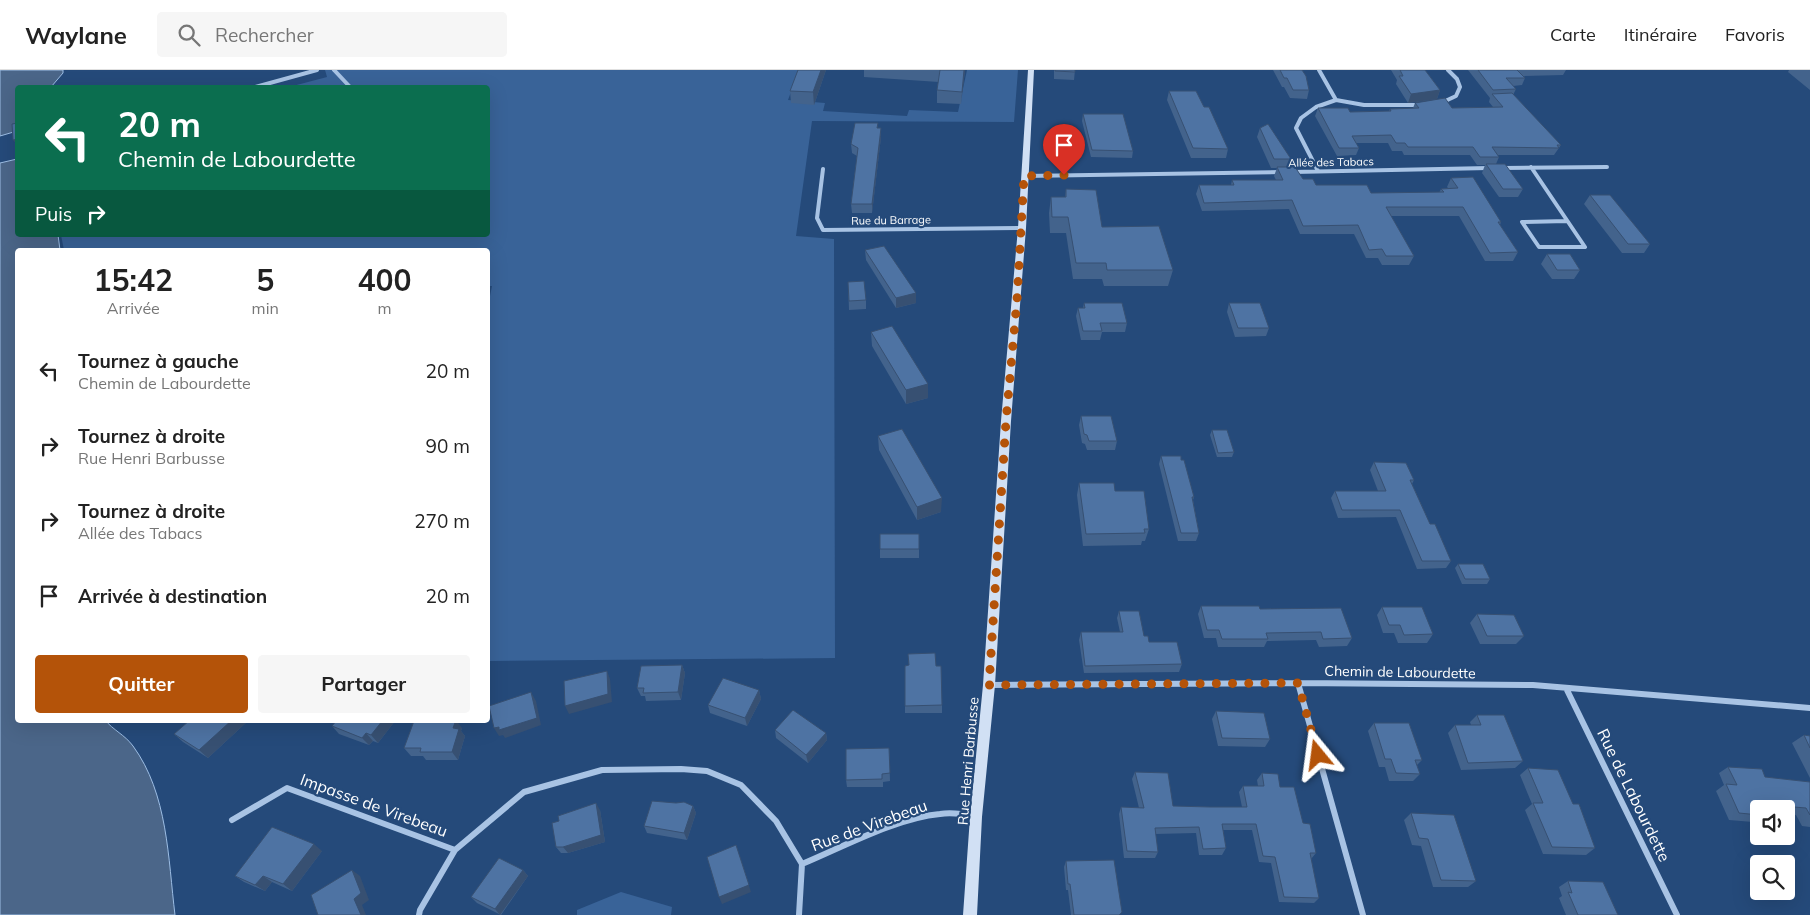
<!DOCTYPE html>
<html lang="fr">
<head>
<meta charset="utf-8">
<style>
	body { margin:0; font-family:Mulish,sans-serif; background:#f6f6f6; color:#222; height:100vh; display:flex; flex-direction:column; font-size:19px; white-space:nowrap }
	* { box-sizing:border-box; margin:0 }
	p { font-size:16px; color:#767676 }
	.icon { flex:none; width:28px; height:28px; fill:none; stroke:currentColor; stroke-width:2; stroke-linecap:round; stroke-linejoin:round }
	.map { position:relative; flex:1; overflow:hidden }
	.side { position:absolute; left:15px; top:178px; width:475px; height:475px; display:flex; flex-direction:column; background:#fff; border-radius:5px; box-shadow:0 5px 20px #0002 }
	.side>* { flex:none }
	.top-card { position:absolute; left:15px; top:15px; width:475px; height:152px; border-radius:5px; box-shadow:0 5px 20px #0002; background:#0b6e4f; color:#fff; overflow:hidden }
	.fabs { position:absolute; left:1750px; top:730px; display:grid; gap:10px }
	.fabs a { display:grid; place-items:center; width:45px; height:45px; border-radius:5px; background:#fff; box-shadow:0 5px 20px #0002; font-size:25px }
	.pin { position:absolute; display:grid; place-items:center; width:42px; height:42px; color:#fff; margin:-51px -21px; border-radius:50% 50% 50% 0; rotate:-45deg; box-shadow:0 0 5px #0007 }
	.pin .icon { rotate:45deg }
	.me { position:absolute; width:55px; margin:-28px; rotate:344deg; stroke-linejoin:round; filter:drop-shadow(0 0 4px #0008) }
	.turn { display:flex; align-items:center; gap:18px; height:105px; padding:0 20px; font-size:22px }
	.turn .icon { width:65px; height:65px; stroke-width:2.5 }
	.turn b { display:block; font-size:35px; line-height:42px }
	.then { display:flex; align-items:center; height:48px; padding:0 20px; background:#0003; gap:10px; font-size:19px }
	.eta { display:flex; justify-content:space-evenly; align-items:center; height:85px; text-align:center }
	.eta b { font-size:30px; font-weight:700; line-height:35px }
	.cta { display:flex; gap:10px; margin-top:auto; padding:10px 20px }
	.cta a { flex:1; height:58px; border-radius:5px; background:#b45309; color:#fff; font-size:20px; font-weight:700; line-height:58px; text-align:center }
	.cta a+a { background:#f6f6f6; color:#222 }
	ul { padding:0; list-style:none }
	li { display:flex; align-items:center; gap:15px; height:75px; padding:0 20px }
	li div { flex:1 }
	li b { display:block; font-size:19px }
	li em { font-style:normal }
	header { display:flex; align-items:center; gap:30px; box-sizing:border-box; height:70px; padding:0 25px; background:#fff; border-bottom:1px solid #e0e0e0 }
	header strong { font-size:24px }
	nav { display:flex; gap:28px; margin-inline-start:auto; font-size:18px }
	.search { width:350px; height:45px; background:#f6f6f6; display:flex; align-items:center; gap:12px; box-sizing:border-box; padding:0 18px; border-radius:5px; color:#767676; font-size:19px }
	.map>svg:first-child { display:block }
</style>
</head>
<body>
<header>
<strong>Waylane</strong>
<div class="search"><svg class="icon" aria-label="search" viewBox="0 0 24 24"><circle cx="10" cy="10" r="6"/><path d="M15 15l6 6"/></svg>Rechercher</div>
<nav><a>Carte</a><a>Itinéraire</a><a>Favoris</a></nav>
</header>
<div class="map">
<svg width="1810" height="845" viewBox="0 0 1810 845">
	<rect width="100%" height="100%" fill="#254a7a"/>
	<path fill="#396398" d="M325 0H799L788 30 825 33 823 41 907 46 909 40 958 42 967 0H1018L1014 52 812 51 796 166 834 169 835 588 488 591V236L492 216H488V180H64L61 165H488V18L289 17 327 7Z
		M621 822 672 837 671 845H577V840Z"/>
	<path fill="#4b6689" stroke="#9dbee5" d="M0 0H63V3L51 17 18 18 17 61 0 66Z
		M17 89 18 165H58L60 180H18V650H105C113 660 125 665 133 676 168 724 168 788 175 845H0V93Z"/>
	<g fill="none" stroke-linecap="round" stroke-linejoin="round">
		<path stroke="#a8c3e4" stroke-width="4" d="M334 0 351 18
			M1319 0 1336 30
			M252 18 317 0
			M1441 33 1456 26 1460 17 1457 9 1448 0
			M1531 97 1585 177H1539L1522 152 1567 151
			M1503 98 1607 97
			M823 99 817 148 823 160 1022 158
			M1318 101 1296 58 1301 48 1316 37 1336 30 1364 35H1420
			M1293 102 1489 98
			M1024 106 1282 102"/>
		<path stroke="#a8c3e4" stroke-width="6" d="M1298 613 1363 845
			M990 615 1298 613 1533 615 1810 638
			M1566 618 1677 845
			M232 750 287 718 455 780
			M802 794C843 777 896 748 940 744 952 742 964 744 975 746
			M419 845 420 840 455 780 524 722 602 700 681 699 707 701 741 715 776 751 802 794 799 845"/>
		<path fill="#d1e0f4" fill-rule="evenodd" d="M1028 0H1034L1026 158 1011 351 995 615 982 747 977 845H963L970 747 983 615 1001 351 1018 158Z"/>
	</g>
	<path fill="#43638c" d="M798 0H826L814 35 791 33 790 21Z
		M864 0H965L961 34 937 33V20L939 12 864 7Z
		M1054 0H1075L1074 10 1054 9Z
		M1273 0H1302L1309 20 1307 29 1290 28 1284 17H1282Z
		M1391 0H1425L1440 20 1437 29 1408 33 1396 14 1397 10Z
		M1468 0H1566L1563 5 1524 6 1525 8 1522 15 1513 16 1516 19 1513 25 1561 75 1554 85H1497L1499 87 1496 94 1523 119 1518 127H1499L1482 103 1485 95H1477L1470 85H1404L1402 81H1392L1388 73H1356L1359 78 1356 85 1337 86 1315 46 1318 38 1350 42 1389 41 1390 39 1413 38 1415 33 1452 38 1493 37 1489 32 1490 28Z
		M1789 0H1810V20L1788 2Z
		M1169 21 1204 37 1228 79 1226 88H1191L1167 30Z
		M1083 44 1133 81 1132 88 1091 87 1082 51Z
		M878 58 881 67 872 143H852L851 134 857 86 852 83 851 74Z
		M1260 58 1291 89 1288 97 1303 109 1316 115 1371 123H1439L1441 119 1448 118 1447 117 1451 108 1501 152 1500 155 1518 182 1513 191H1485L1459 146H1391L1414 186 1409 195H1382L1378 188H1366L1354 164H1300L1289 139 1202 141 1196 124 1199 115H1231L1232 110H1276L1274 106 1277 98H1271L1257 67Z
		M1066 119 1102 157 1173 200 1168 216H1104L1102 209H1073L1066 163H1050L1049 143 1051 127H1065Z
		M1590 125 1650 174 1644 183H1622L1584 134Z
		M865 180 916 233 896 238 866 190Z
		M1547 184 1580 200 1574 209H1552L1541 194Z
		M848 212 866 230V239L849 240Z
		M1084 233 1127 253 1125 262H1102L1100 270H1081L1076 246 1078 238H1083Z
		M1229 233 1269 258 1266 266 1235 267 1227 242Z
		M871 262 928 328 906 334 872 276Z
		M1081 346 1117 371 1115 380H1087L1085 374 1082 373 1079 355Z
		M1212 360 1234 382 1232 387H1217L1210 365Z
		M878 366 941 442 917 450 879 380Z
		M1161 386 1181 390 1194 427 1193 430 1199 463 1196 471H1178L1159 394Z
		M1374 392 1414 410 1412 414 1430 454 1451 491 1446 498 1417 499 1396 447 1338 448 1331 428 1335 421H1378L1370 400Z
		M1079 413 1115 421 1149 459 1145 471H1142L1141 475 1083 476 1077 425Z
		M880 464 919 479V488H880Z
		M1458 494 1490 509 1487 514H1462L1455 498Z
		M1201 536 1260 539 1352 568 1347 576 1319 577 1316 570 1267 571 1264 577H1218L1216 568H1204L1198 544Z
		M1382 537 1433 564 1427 573H1398L1394 563H1383L1377 545Z
		M1119 541 1149 572 1182 594 1179 602 1084 603 1079 570 1081 562H1120L1117 548Z
		M1477 544 1524 566 1516 574H1480L1470 553Z
		M908 584 936 596 942 635V643H905V596L909 595Z
		M682 595 685 603 681 630 646 631 645 626H641L637 618Z
		M759 620 761 629 747 656 710 643 708 635Z
		M1216 641 1270 669 1265 677 1218 676 1212 649Z
		M1477 645 1523 691 1515 698 1461 700 1448 663 1455 655H1471L1470 652Z
		M190 650H249L208 688 183 672 174 664Z
		M337 650H394L395 651 378 673 373 671 369 675 339 664 332 656Z
		M1374 653 1422 690 1417 695 1420 704 1413 711H1389L1385 697H1379L1368 661Z
		M462 658 461 661 465 666 458 690H426L423 686H411L404 678Z
		M775 660 826 663 827 670 808 693 776 668Z
		M1804 665 1810 666V708L1792 673Z
		M889 678 890 711 883 712V717H847L846 710Z
		M1728 697 1765 707 1810 712V757L1802 756 1796 745 1786 744V739H1759V749L1753 752 1729 750 1716 721 1724 715 1719 703Z
		M1528 698 1573 734 1595 778 1586 785 1543 784 1525 740 1532 734 1520 705Z
		M1135 702 1173 736 1210 737H1242L1239 722 1243 716H1258L1257 710 1262 703 1280 717 1303 753 1316 783 1311 789 1319 828 1314 833 1279 832 1271 793 1259 792 1252 760H1223L1226 778 1222 785H1199L1196 763 1155 764 1158 782 1155 788H1124L1119 744 1121 737 1139 738 1132 709Z
		M693 736 696 743 687 770 647 763 644 756Z
		M600 740 605 772 568 783H561L556 777Z
		M1411 743 1476 811 1468 817H1433L1421 776 1412 775 1404 750Z
		M322 781 292 821 272 812 265 821 244 812 235 806Z
		M1066 791 1120 845H1071L1068 820H1066L1064 797Z
		M523 800 528 806 501 845 477 833 471 827Z
		M1568 811 1618 845H1566L1559 828 1562 826 1559 817Z"/>
	<path fill="#375072" d="M821 0H826L814 35 813 22Z
		M964 0H965L961 34 962 22Z
		M1440 20 1437 29 1408 33 1411 24Z
		M881 58V67L872 143V134Z
		M18 69V76L13 70Z
		M916 223V233L896 238V228Z
		M928 314V328L906 334V320Z
		M942 428 941 442 917 450V437Z
		M682 595 685 603 681 630 678 622Z
		M607 601 610 609 612 632 569 644 565 636Z
		M759 620 761 629 747 656 745 648Z
		M531 622 536 631 541 655 505 668 503 665 499 666 494 658Z
		M232 650H249L208 688 199 680Z
		M383 650H394L395 651 378 673 371 665Z
		M456 650 462 658 461 661 465 666 458 690 452 682 453 658Z
		M366 663 373 671 369 675 362 668Z
		M826 663 827 670 808 693 806 685Z
		M596 733 600 740 605 772 568 783 563 777Z
		M693 736 696 743 687 770 684 763Z
		M314 774 322 781 292 821 283 814Z
		M736 775 751 822 722 834 719 827Z
		M352 800 360 806 369 830 362 835 366 845H361L354 829Z
		M523 800 528 806 500 845 495 839Z
		M263 806 272 812 265 821 255 815Z"/>
	<path fill="#4e73a3" stroke="#375072" d="M798 0H821L813 22 790 21Z
		M940 0H964L962 22 937 20Z
		M1055 0H1075V2L1055 1Z
		M1280 0H1302L1306 6 1309 20H1293L1287 8H1284Z
		M1400 0H1425L1440 20 1411 24 1399 6H1403Z
		M1478 0H1517L1525 8H1506L1516 19 1493 20Z
		M1169 21H1196L1204 37H1209L1228 79 1193 78Z
		M1512 23 1561 75H1557L1559 78 1492 77 1499 87H1480L1473 77H1408L1405 73H1396L1391 65 1352 66 1359 78H1339L1318 38H1348L1350 42 1391 41 1390 39 1419 38 1415 33 1445 28 1452 38 1503 37 1492 24Z
		M1083 44H1123L1133 81 1092 80Z
		M18 53V69L13 70 12 54Z
		M855 53H878L877 58H881L872 134H851L858 78 851 74Z
		M1268 54 1291 89H1274L1260 58Z
		M1486 94H1505L1523 119H1503Z
		M1277 97H1295L1303 109H1313L1316 115H1367L1371 123 1444 122 1441 119 1458 118 1451 108 1473 107 1501 152H1498L1518 182 1490 183 1463 137H1386L1414 186H1386L1382 179 1369 180 1358 155 1303 156 1292 130 1204 133 1199 115H1234L1232 110H1283Z
		M1066 119 1096 120 1102 157 1159 156 1173 200H1107L1106 193H1076L1068 147H1052L1051 127H1066Z
		M1590 125H1610L1650 174H1628Z
		M884 176 916 223 896 228 865 180Z
		M1547 184H1570L1580 200H1557Z
		M864 211 866 230 849 231 848 212Z
		M1084 233H1122L1127 253H1100L1102 261H1083L1078 238H1085Z
		M1229 233H1260L1269 258H1238Z
		M892 256 928 314 906 320 871 262Z
		M1081 346H1111L1117 371H1089L1087 365 1084 364Z
		M902 359 942 428 917 437 878 366Z
		M1212 360H1227L1234 382 1218 383Z
		M1161 386H1181V390H1184L1194 427H1192L1199 463H1181Z
		M1374 392 1406 393 1414 410H1410L1430 454H1435L1451 491H1422L1400 440H1342L1335 421H1386Z
		M1079 413H1114L1115 421H1144L1149 459H1144L1145 463 1086 464Z
		M880 464H919V479H880Z
		M1458 494H1483L1490 509H1465Z
		M1201 536H1259L1260 539 1341 538 1352 568 1323 569 1321 562 1266 563 1268 569H1222L1219 560H1207Z
		M1382 537H1422L1433 564 1404 565 1400 555H1389Z
		M1119 541H1139L1144 566H1148L1149 572H1177L1182 594 1085 596 1081 562H1123Z
		M1477 544 1514 545 1524 566H1487Z
		M935 583 936 596H941L942 635 905 636V596L909 595 908 584Z
		M682 595 678 622 643 623 644 618H637L641 596Z
		M607 601 608 624 565 636 564 611Z
		M723 608 759 620 745 648 708 635Z
		M531 622 537 648 499 660V657L494 658 489 636Z
		M793 640 826 663 806 685 775 660Z
		M1216 641 1264 643 1270 669 1222 668Z
		M1477 645H1504L1523 691 1468 693 1455 655H1481Z
		M190 650H232L199 680 174 664Z
		M337 650H383L371 665 366 663 362 668 332 656Z
		M456 650 453 658 459 659 452 682H420L421 678H404L414 651Z
		M1374 653H1409L1422 690H1415L1420 704 1396 703 1391 689H1385Z
		M1804 665 1810 666V678Z
		M889 678 890 703 882 704V709L846 710V679Z
		M1728 697 1762 699 1765 707 1810 712V745L1806 738 1758 734 1760 739H1759V745L1739 743 1726 714 1737 715Z
		M1528 698 1558 700 1573 734H1579L1595 778 1552 777 1533 733H1543Z
		M1135 702 1168 703 1173 736 1210 737H1247L1243 716H1264L1262 703 1278 704 1280 717H1294L1303 753 1310 754 1316 783H1310L1319 828 1284 827 1275 787 1263 786 1256 754H1222L1226 778 1203 779 1199 757 1155 758 1158 782 1127 781 1121 737 1144 738Z
		M652 731 676 733 684 732 693 736 684 763 644 756Z
		M596 733 601 765 563 777H556L552 753 559 751 558 746Z
		M1411 743 1454 745 1476 811 1441 810 1428 769 1419 768Z
		M272 757 314 774 283 814 263 806 255 815 235 806Z
		M736 775 749 815 719 827 707 787Z
		M499 788 523 800 495 839 471 827Z
		M1114 790 1122 842 1119 845H1074L1070 814H1068L1066 791Z
		M352 800 361 823 354 829 361 845H318L311 825Z
		M1568 811 1603 812 1618 845H1578L1568 822 1572 823Z"/>
	<g fill="none" stroke-linecap="round" stroke-linejoin="round">
		<path stroke="#b45309" stroke-width="9" stroke-dasharray="0 16.2" d="M1064 105 1024 106 1017 230 1006 351 989 615 1298 613 1318 685"/>
	</g>
	<g text-anchor="middle" dominant-baseline="central" stroke-width="4.5" stroke-linejoin="round" paint-order="stroke">
		<g font-size="11" fill="#fff" stroke="#254a7a">
			<text transform="translate(1331 92) rotate(-1)">Allée des Tabacs</text>
			<text transform="translate(891 150) rotate(-1)">Rue du Barrage</text>
		</g>
		<g font-size="14" fill="#fff" stroke="#254a7a">
			<text transform="translate(1400 602) rotate(1)">Chemin de Labourdette</text>
			<text transform="translate(968 691) rotate(-85)">Rue Henri Barbusse</text>
		</g>
		<g font-size="16" fill="#fff" stroke="#254a7a">
			<text transform="translate(1634 725) rotate(64)">Rue de Labourdette</text>
			<text transform="translate(374 735) rotate(20)">Impasse de Virebeau</text>
			<text transform="translate(869 755) rotate(-20)">Rue de Virebeau</text>
		</g>
	</g>
</svg>
<div class="fabs">
<a><svg class="icon" aria-label="sound" viewBox="0 0 24 24"><path d="M4 9h4l5-4v14l-5-4H4zM17 9q2 3 0 6"/></svg></a>
<a><svg class="icon" aria-label="search" viewBox="0 0 24 24"><circle cx="10" cy="10" r="6"/><path d="M15 15l6 6"/></svg></a>
</div>
<div class="pin" style="left:1064px;top:105px;background:#d93025"><svg class="icon" aria-label="arrive" viewBox="0 0 24 24"><path d="M6 21V4h12l-3 4 3 4H6"/></svg></div>
<svg class="me" style="left:1318px;top:685px" viewBox="-20 -20 40 40"><path d="M0-17L14 15 0 8-14 15z" fill="#b45309" stroke="#fff" stroke-width="4"/></svg>
<div class="top-card">
<div class="turn"><svg class="icon" aria-label="left" viewBox="0 0 24 24"><path d="M17 20v-9H6M10 6l-5 5 5 5"/></svg><div><b>20 m</b>Chemin de Labourdette</div></div>
<div class="then">Puis<svg class="icon" aria-label="right" viewBox="0 0 24 24"><path d="M7 20v-9h11M14 6l5 5-5 5"/></svg></div>
</div>
<section class="side">
<div class="eta">
<div><b>15:42</b><p>Arrivée</p></div>
<div><b>5</b><p>min</p></div>
<div><b>400</b><p>m</p></div>
</div>
<ul>
<li><svg class="icon" aria-label="left" viewBox="0 0 24 24"><path d="M17 20v-9H6M10 6l-5 5 5 5"/></svg><div><b>Tournez à gauche</b><p>Chemin de Labourdette</p></div><em>20 m</em></li>
<li><svg class="icon" aria-label="right" viewBox="0 0 24 24"><path d="M7 20v-9h11M14 6l5 5-5 5"/></svg><div><b>Tournez à droite</b><p>Rue Henri Barbusse</p></div><em>90 m</em></li>
<li><svg class="icon" aria-label="right" viewBox="0 0 24 24"><path d="M7 20v-9h11M14 6l5 5-5 5"/></svg><div><b>Tournez à droite</b><p>Allée des Tabacs</p></div><em>270 m</em></li>
<li><svg class="icon" aria-label="arrive" viewBox="0 0 24 24"><path d="M6 21V4h12l-3 4 3 4H6"/></svg><div><b>Arrivée à destination</b></div><em>20 m</em></li>
</ul>
<div class="cta"><a>Quitter</a><a>Partager</a></div>
</section>
</div>
</body>
</html>
